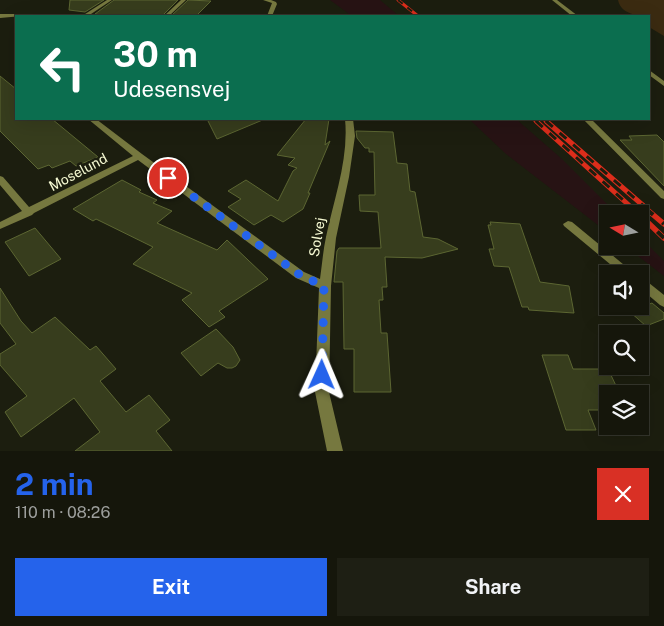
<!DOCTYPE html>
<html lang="en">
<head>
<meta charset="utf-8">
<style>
	body { margin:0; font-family:"Public Sans",sans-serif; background:#1e1f14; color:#f1f3f6; height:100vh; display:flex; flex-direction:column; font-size:19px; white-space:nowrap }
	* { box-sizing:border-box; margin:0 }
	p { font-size:16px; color:#9d9f9d }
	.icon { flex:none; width:28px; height:28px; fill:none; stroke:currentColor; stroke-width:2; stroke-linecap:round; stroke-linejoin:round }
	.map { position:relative; height:451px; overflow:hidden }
	.panel { display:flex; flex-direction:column; background:#15160b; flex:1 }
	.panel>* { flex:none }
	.hud { position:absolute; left:15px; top:15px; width:635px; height:105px; border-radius:0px; box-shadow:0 5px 20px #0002,0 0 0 1px #34352c; background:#0b6e4f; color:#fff; overflow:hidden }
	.needle { width:32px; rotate:280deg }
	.controls { position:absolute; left:599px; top:205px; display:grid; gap:10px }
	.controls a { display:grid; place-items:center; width:50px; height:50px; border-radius:0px; background:#15160b; box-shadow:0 5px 20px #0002,0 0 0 1px #34352c; font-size:25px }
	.pin { position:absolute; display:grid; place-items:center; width:42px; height:42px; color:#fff; margin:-21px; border:2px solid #fff; border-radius:50%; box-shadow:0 1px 5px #0007 }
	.me { position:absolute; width:55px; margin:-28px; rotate:1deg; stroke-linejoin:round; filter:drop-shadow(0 0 4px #0008) }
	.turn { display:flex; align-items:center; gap:18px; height:105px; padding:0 15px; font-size:22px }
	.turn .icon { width:65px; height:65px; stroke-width:2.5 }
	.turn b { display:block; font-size:35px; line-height:42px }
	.round { display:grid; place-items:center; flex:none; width:52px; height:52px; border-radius:0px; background:#1e1f14 }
	.summary { display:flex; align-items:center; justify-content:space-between; height:85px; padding:0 15px }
	h1 { font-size:30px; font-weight:700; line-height:38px; color:#2563eb }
	.cta { display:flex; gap:10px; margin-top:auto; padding:10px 15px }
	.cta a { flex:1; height:58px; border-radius:0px; background:#2563eb; color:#fff; font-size:20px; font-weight:700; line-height:58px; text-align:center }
	.cta a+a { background:#1e1f14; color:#f1f3f6 }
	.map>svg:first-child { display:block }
</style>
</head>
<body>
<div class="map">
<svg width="664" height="451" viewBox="0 0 664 451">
	<rect width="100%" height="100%" fill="#1c1e0f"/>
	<path fill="#271314" d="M330 0H380L399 16H352Z
		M469 119H516L562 159 617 214H608L607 232 506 154Z
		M640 237 664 261V276L625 246H640Z"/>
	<path fill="#3b2b11" d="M618 0H664V36L649 27V16C637 16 621 14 618 0Z"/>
	<path fill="#373d1d" stroke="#5c6632" d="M70 0H104L85 12 69 10Z
		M114 0H178L162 16H111L95 14Z
		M188 0 211 1 196 16H171Z
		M0 76 16 89V119H52L98 157 76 166 70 161 52 168 49 165 38 169 0 131Z
		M207 119H265L217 139Z
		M306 119H329L325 145 330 141 308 193H310L303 209 283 222 271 215 254 225 228 207 241 199 228 191 246 180 278 201 293 171 297 168 288 165 295 158 277 155Z
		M356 131 393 132 397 163 407 164 410 191 415 192 423 237 438 239 458 249 422 258 385 257 387 287H382L383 300H379L381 333H387L391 392H354V349H344L343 282H334L337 251 339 248H381L378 212 360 211 359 195H375L374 152H369V148H365L357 138Z
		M657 135 664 142V186L620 140H632L629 136Z
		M122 180 141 190 139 192 157 200 153 203 172 211 157 223 217 250 227 240 268 279 219 311 225 317 209 327 182 300 192 293 133 264 153 247 96 219 93 221 73 209Z
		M490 222 520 224 540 282 569 286 574 313 529 310 528 307H522L509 267 494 266 489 249H494L488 225H491Z
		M35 228 61 259 29 276 5 242Z
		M0 288 21 321 32 333 55 317 90 350 96 346 116 369 100 381 126 412 149 395 170 420 156 431 172 451H75L100 432 74 398 21 437 5 412 27 396 0 365V354L16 344 0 323Z
		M652 303 664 313V319L646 326 630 312Z
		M216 329 233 347 240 360 236 366 232 368H227L218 363 201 376 181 353Z
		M542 355H568L573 369H608L620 394H608V410H588L596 430H566Z"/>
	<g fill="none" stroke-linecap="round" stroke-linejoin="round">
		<path fill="#76783f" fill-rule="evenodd" d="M107 0H112L88 16H82Z
			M181 0H186L169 16H164Z
			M263 0H271L276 2 277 4 272 16H267L272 3Z
			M0 14H19L22 16 0 18Z
			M88 119H96L142 154 304 272 320 279C322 265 323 251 326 237 334 198 349 159 345 119H353L355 136 349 177 336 238 331 286 329 392 343 451H327L315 392 319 288 296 278 138 160 34 213 32 215 0 229V222L22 211 0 185V176L3 177 29 207 133 156Z
			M583 119H591L664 191V199L661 198Z
			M568 221 572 222 635 274H622L564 226 563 224Z
			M640 278 644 279 664 295V307L660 305 640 288Z"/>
		<path fill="#76783f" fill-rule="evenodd" d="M552 0H557L578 16H572Z
			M649 70 664 81V86L649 75Z"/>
		<g stroke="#dc2d1b" stroke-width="3">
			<path id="rail-far3" d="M398 0 418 16"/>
		</g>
		<g stroke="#dc2d1b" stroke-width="4">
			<path id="rail-far2" d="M534 119 538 122
				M544 119 548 122"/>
		</g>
		<g stroke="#dc2d1b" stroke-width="5">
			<path id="rail-far1" d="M536 121 632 208
				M546 121 646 208"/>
		</g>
		<g stroke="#dc2d1b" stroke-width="5.5">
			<path id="rail" d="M631 207 639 214
				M644 207 664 224
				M640 215 664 238"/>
		</g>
		<use href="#rail-far3" stroke="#1c1e0f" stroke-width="2" stroke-dasharray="6" stroke-linecap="butt"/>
		<use href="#rail-far2" stroke="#1c1e0f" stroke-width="2.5" stroke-dasharray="8" stroke-linecap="butt"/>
		<use href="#rail-far1" stroke="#1c1e0f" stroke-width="3" stroke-dasharray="9" stroke-linecap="butt"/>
		<use href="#rail" stroke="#1c1e0f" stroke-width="4" stroke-dasharray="12" stroke-linecap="butt"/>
	</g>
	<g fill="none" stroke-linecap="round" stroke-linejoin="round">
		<path stroke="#2563eb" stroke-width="9" stroke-dasharray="0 16.2" d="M168 178 300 275 324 286 322 375"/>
	</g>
	<g text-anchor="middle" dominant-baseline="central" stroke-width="5" stroke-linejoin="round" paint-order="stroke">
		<g font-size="14" fill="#f5f9d2" stroke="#1c1e0f">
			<text transform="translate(78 172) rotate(-28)">Moselund</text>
			<text transform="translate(317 237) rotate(-80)">Solvej</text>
		</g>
	</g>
</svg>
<div class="controls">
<a><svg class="needle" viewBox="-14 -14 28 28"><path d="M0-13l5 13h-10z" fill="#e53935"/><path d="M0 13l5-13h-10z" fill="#9d9f9d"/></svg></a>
<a><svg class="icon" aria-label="sound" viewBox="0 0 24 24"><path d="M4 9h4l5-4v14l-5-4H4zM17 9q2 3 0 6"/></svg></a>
<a><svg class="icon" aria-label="search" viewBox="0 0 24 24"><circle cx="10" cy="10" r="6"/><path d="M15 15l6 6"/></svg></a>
<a><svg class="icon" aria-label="layers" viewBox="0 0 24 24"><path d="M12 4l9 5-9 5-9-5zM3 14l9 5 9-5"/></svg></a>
</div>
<div class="pin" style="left:168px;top:178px;background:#d93025"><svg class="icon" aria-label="arrive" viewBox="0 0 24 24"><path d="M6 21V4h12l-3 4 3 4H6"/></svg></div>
<svg class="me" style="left:322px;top:375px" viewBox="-20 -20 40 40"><path d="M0-17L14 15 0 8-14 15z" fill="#2563eb" stroke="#fff" stroke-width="4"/></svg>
<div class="hud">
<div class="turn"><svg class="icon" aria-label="left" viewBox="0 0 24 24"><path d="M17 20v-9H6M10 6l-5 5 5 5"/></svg><div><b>30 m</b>Udesensvej</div></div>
</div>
</div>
<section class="panel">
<div class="summary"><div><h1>2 min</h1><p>110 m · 08:26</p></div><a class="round" style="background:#d93025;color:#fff"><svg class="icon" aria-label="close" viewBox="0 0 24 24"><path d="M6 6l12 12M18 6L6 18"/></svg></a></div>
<div class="cta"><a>Exit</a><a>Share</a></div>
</section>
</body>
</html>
